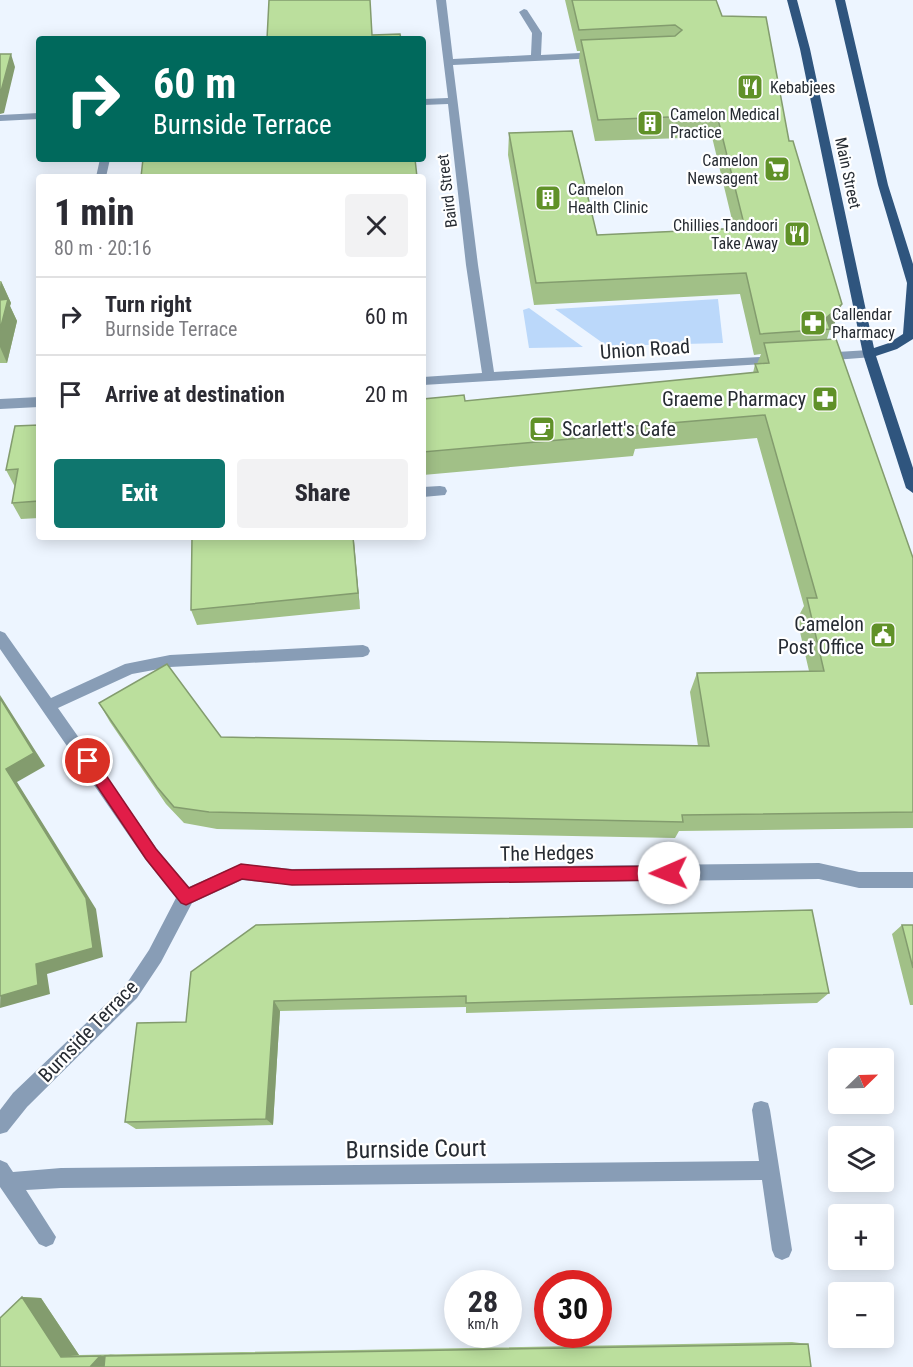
<!DOCTYPE html>
<html lang="en">
<head>
<meta charset="utf-8">
<style>
	body { margin:0; font-family:"Roboto Condensed",sans-serif; background:#f2f2f3; color:#2b2b33; height:100vh; display:flex; flex-direction:column; font-size:22px; white-space:nowrap }
	* { box-sizing:border-box; margin:0 }
	p { font-size:20px; color:#7c7c81 }
	.icon { flex:none; width:33px; height:33px; fill:none; stroke:currentColor; stroke-width:2; stroke-linecap:round; stroke-linejoin:round }
	.map { position:relative; flex:1; overflow:hidden }
	.details { position:absolute; left:36px; top:174px; width:390px; height:366px; display:flex; flex-direction:column; background:#fff; border-radius:6px; box-shadow:0 3px 15px #0003 }
	.details>* { flex:none }
	.guide { position:absolute; left:36px; top:36px; width:390px; height:126px; border-radius:6px; box-shadow:0 3px 15px #0003; background:#00695c; color:#fff; overflow:hidden }
	.needle { width:39px; rotate:67deg }
	.buttons { position:absolute; left:828px; top:1048px; display:grid; gap:12px }
	.buttons a { display:grid; place-items:center; width:66px; height:66px; border-radius:6px; background:#fff; box-shadow:0 3px 15px #0003; font-size:30px }
	.speed { position:absolute; left:444px; top:1270px; display:flex; gap:12px; font-size:30px; font-weight:700; text-align:center }
	.speed>* { display:grid; place-content:center; width:78px; height:78px; border-radius:50%; background:#fff; box-shadow:0 3px 15px #0003; line-height:1 }
	.speed small { font-size:15px; font-weight:400 }
	.speed .limit { border:9px solid #d22; background:#fff; color:#111 }
	.pin { position:absolute; display:grid; place-items:center; width:51px; height:51px; color:#fff; margin:-26px; border:3px solid #fff; border-radius:50%; box-shadow:0 2px 6px #0007 }
	.me { position:absolute; width:66px; margin:-33px; rotate:269deg; stroke-linejoin:round; filter:drop-shadow(0 0 4px #0008) }
	.turn { display:flex; align-items:center; gap:21px; height:126px; padding:0 18px; font-size:27px }
	.turn .icon { width:78px; height:78px; stroke-width:2.5 }
	.turn b { display:block; font-size:42px; line-height:51px }
	.round { display:grid; place-items:center; flex:none; width:63px; height:63px; border-radius:6px; background:#f2f2f3 }
	.overview { display:flex; align-items:center; justify-content:space-between; height:102px; padding:0 18px }
	h1 { font-size:36px; font-weight:800; line-height:45px }
	.primary-button { display:flex; gap:12px; margin-top:auto; padding:12px 18px }
	.primary-button a { flex:1; height:69px; border-radius:6px; background:#0f766e; color:#fff; font-size:24px; font-weight:800; line-height:69px; text-align:center }
	.primary-button a+a { background:#f2f2f3; color:#2b2b33 }
	ul { padding:0; list-style:none }
	li { display:flex; align-items:center; gap:18px; height:78px; padding:0 18px; border-top:2px solid #e1e1e2 }
	li div { flex:1 }
	li b { display:block; font-size:22px }
	li em { font-style:normal }
	.map>svg:first-child { display:block }
</style>
</head>
<body>
<div class="map">
<svg width="913" height="1367" viewBox="0 0 913 1367">
	<rect width="100%" height="100%" fill="#edf5ff"/>
	<path fill="#bbd8fa" d="M718 299 723 343 607 346 555 309Z
		M529 308 583 347 529 348 523 310Z"/>
	<g fill="none" stroke-linecap="round" stroke-linejoin="round">
		<path fill="#889db6" fill-rule="evenodd" d="M436 0H446L453 59 531 55 532 33 519 12 524 9 527 10 542 33 541 55 599 52 604 55 599 58 453 65 478 265 494 372 776 356 782 360 780 363 423 385V377L482 373 466 265 448 104 423 105V99L448 98Z
			M39 113V119L0 121V115Z
			M100 159H110L106 177H96Z
			M869 350 875 354 873 357 821 361 815 357 821 353Z
			M39 397V407L0 409V399Z
			M440 486 445 487 447 491 445 495 423 497V487Z
			M0 631 5 633 51 698 125 664 170 655 363 645 368 647 370 651 368 655 363 657 170 667 132 674 58 708 157 849 189 887 241 864 292 869 819 863 859 872H913V888H859L819 879 292 885 242 880 192 903 161 962 137 998 27 1107 7 1132 0 1134V1110L13 1093 125 986 149 950 176 898 145 859 0 649Z
			M761 1101 768 1103 770 1110 792 1250 789 1257 782 1260 775 1257 772 1250 762 1180 61 1188 26 1190 56 1237 53 1244 46 1247 39 1244 0 1187V1160L7 1163 13 1172 61 1168 759 1161 752 1110 754 1103Z"/>
		<path fill="#2f557e" fill-rule="evenodd" d="M787 0H797L810 49 874 348 889 343 903 334 907 283 878 185 835 0H845L888 185 913 264V339L897 349 876 356 913 468V493L906 488 863 354 800 49Z"/>
	</g>
	<path fill="#a1c087" d="M565 0H716L722 16 789 141 834 325 830 329 827 339 913 558V828L679 831 675 838 217 829 184 823 166 804 110 722 99 703 221 737 698 746 690 692 697 673 809 671 797 619 804 606 757 438 635 449 633 456 423 475V399L465 401 753 373 755 364H757L761 354 754 355 740 294 534 305 508 155 509 133 597 235 734 228 712 137 595 141 579 61 580 51H577Z
		M0 281H1L11 303 10 306 17 321 7 363H0Z
		M39 425V518L21 519 12 503 15 487 6 470Z
		M353 537 360 609 197 625 191 610Z
		M902 925H913V1005H910L892 934Z
		M191 972 829 993 817 1003 466 1013V1007L280 1011 273 1125 136 1129 125 1122 186 1022Z
		M22 1297 41 1298 79 1355 792 1342 808 1344 0 1367Z"/>
	<path fill="#839c6e" d="M11 54 15 67 4 113 0 114V95Z
		M1 281 11 303 10 306 17 321 7 363 0 347V287Z
		M842 304 834 325 829 330 826 318Z
		M353 537 354 541 360 609 358 593Z
		M0 695 45 766 17 782 96 909 103 957 47 974 50 994 0 1008 6 769Z
		M274 1001 280 1011 273 1125 266 1119Z
		M22 1297 41 1298 79 1355 61 1357Z
		M116 1354 105 1356 104 1367H90L100 1356Z"/>
	<path fill="#bbdf9d" stroke="#839c6e" stroke-width="1.5" d="M269 0H370L372 35 400 34 401 39H267Z
		M572 0H716L722 16 766 17 789 141H793L842 304 826 318 830 329 760 334 746 273 536 283 509 133 572 131 597 235 745 228 717 115 598 120 581 40 675 36 682 30 675 25 579 30Z
		M0 54H11L0 95Z
		M143 159H287V160H298L299 159H415L417 177H141Z
		M8 299 0 330V300Z
		M836 339 913 558V812L682 815 683 822 209 812 174 807 157 787 99 703 167 664 221 737 709 746 697 673 824 671 807 598H817L765 415 636 426 638 433 423 452V399L464 395 465 401 758 372 755 364 769 363 764 343Z
		M39 425V501L12 503 18 469 6 470 15 426Z
		M192 537H353L358 593 191 610Z
		M0 698 34 753 6 769 86 898 93 948 36 964 38 985 0 996Z
		M812 910 829 993 466 1003V996L274 1001 266 1119 125 1122 137 1023 186 1022 191 972 256 925Z
		M902 925H913V968Z
		M22 1297 61 1357 100 1356 90 1367H0V1318Z
		M808 1344 811 1367H104L105 1356Z"/>
	<path fill="#e11d48" stroke="#92132f" stroke-width="1.5" d="M88 755 93 756 156 849 189 888 241 864 292 870 669 866 674 868 676 873 674 878 669 880 292 885 242 879 186 905 181 903 146 859 83 765 81 761 83 756Z"/>
	<defs>
		<g id="restaurant-square" transform="scale(1.35)"><rect x="-9" y="-9" width="18" height="18" rx="4" fill="#609128" stroke="#fff"/><path d="M-5-6h1v4h1v-4h1v4h1v-4h1v5L-1.5 .5V6h-2V.5L-5-1ZM5-6V6H3V1.5H1.5Q1.5-4 5-6Z" fill="#fff"/></g>
		<g id="building-square" transform="scale(1.35)"><rect x="-9" y="-9" width="18" height="18" rx="4" fill="#609128" stroke="#fff"/><path d="M-4-6H4V6H1V3H-1V6H-4ZM-2.5-4.3h1.7v1.8h-1.7ZM.8-4.3h1.7v1.8H.8ZM-2.5-1h1.7V.8h-1.7ZM.8-1h1.7V.8H.8Z" fill="#fff"/></g>
		<g id="supermarket-square" transform="scale(1.35)"><rect x="-9" y="-9" width="18" height="18" rx="4" fill="#609128" stroke="#fff"/><path d="M-6-5.5h2.5l.6 2H6L4.5 2H-2.5L-4.4-4H-6ZM-1.5 3.2a1.3 1.3 0 1 0 .1 0ZM3 3.2a1.3 1.3 0 1 0 .1 0Z" fill="#fff"/></g>
		<g id="pharmacy-square" transform="scale(1.35)"><rect x="-9" y="-9" width="18" height="18" rx="4" fill="#609128" stroke="#fff"/><path d="M-2-6h4v4h4v4h-4v4h-4v-4h-4v-4h4Z" fill="#fff"/></g>
		<g id="cafe-square" transform="scale(1.35)"><rect x="-9" y="-9" width="18" height="18" rx="4" fill="#609128" stroke="#fff"/><path d="M-5.5-4.5H6V0H3Q3 3.5 0 3.5H-2.5Q-5.5 3.5-5.5 0ZM3-3.2v2h1.7v-2ZM-6 4.5H4V6H-6Z" fill="#fff"/></g>
		<g id="civic-square" transform="scale(1.35)"><rect x="-9" y="-9" width="18" height="18" rx="4" fill="#609128" stroke="#fff"/><path d="M-.6-6.5H3V-4.5H.6V-3L4-1V1h2V6H-6V1h2V-1L-.6-3ZM-1.2 2.5V6h2.4V2.5Z" fill="#fff"/></g>
	</defs>
	<g fill-rule="evenodd">
		<use href="#restaurant-square" x="750" y="87"/>
		<use href="#building-square" x="650" y="123"/>
		<use href="#supermarket-square" x="777" y="169"/>
		<use href="#building-square" x="548" y="198"/>
		<use href="#restaurant-square" x="797" y="234"/>
		<use href="#pharmacy-square" x="813" y="323"/>
		<use href="#pharmacy-square" x="825" y="399"/>
		<use href="#cafe-square" x="542" y="429"/>
		<use href="#civic-square" x="883" y="635"/>
	</g>
	<g text-anchor="middle" dominant-baseline="central" stroke-width="4.5" stroke-linejoin="round" paint-order="stroke">
		<g font-size="16" fill="#262b32" stroke="#fff" text-anchor="start">
			<text x="770" y="87">Kebabjees</text>
			<text x="670" y="114">Camelon Medical<tspan x="670" dy="18">Practice</tspan></text>
			<text x="758" y="160" text-anchor="end">Camelon<tspan x="758" dy="18">Newsagent</tspan></text>
			<text x="568" y="189">Camelon<tspan x="568" dy="18">Health Clinic</tspan></text>
			<text x="778" y="225" text-anchor="end">Chillies Tandoori<tspan x="778" dy="18">Take Away</tspan></text>
			<text x="832" y="314">Callendar<tspan x="832" dy="18">Pharmacy</tspan></text>
		</g>
		<g font-size="16" fill="#262b32" stroke="#fff">
			<text transform="translate(848 173) rotate(78)">Main Street</text>
			<text transform="translate(447 191) rotate(-97)">Baird Street</text>
		</g>
		<g font-size="20" fill="#262b32" stroke="#fff">
			<text transform="translate(645 349) rotate(-4)">Union Road</text>
			<text transform="translate(547 853) rotate(-1)">The Hedges</text>
			<text transform="translate(88 1031) rotate(-46)">Burnside Terrace</text>
		</g>
		<g font-size="20" fill="#262b32" stroke="#fff" text-anchor="end">
			<text x="806" y="399">Graeme Pharmacy</text>
			<text x="562" y="429" text-anchor="start">Scarlett's Cafe</text>
			<text x="864" y="624">Camelon<tspan x="864" dy="23">Post Office</tspan></text>
		</g>
		<g font-size="24" fill="#262b32" stroke="#fff">
			<text transform="translate(416 1149) rotate(-1)">Burnside Court</text>
		</g>
	</g>
</svg>
<div class="buttons">
<a><svg class="needle" viewBox="-14 -14 28 28"><path d="M0-13l5 13h-10z" fill="#e53935"/><path d="M0 13l5-13h-10z" fill="#7c7c81"/></svg></a>
<a><svg class="icon" aria-label="layers" viewBox="0 0 24 24"><path d="M12 4l9 5-9 5-9-5zM3 14l9 5 9-5"/></svg></a>
<a>+</a>
<a>−</a>
</div>
<div class="speed"><div>28<small>km/h</small></div><div class="limit">30</div></div>
<div class="pin" style="left:88px;top:761px;background:#d93025"><svg class="icon" aria-label="arrive" viewBox="0 0 24 24"><path d="M6 21V4h12l-3 4 3 4H6"/></svg></div>
<svg class="me" style="left:669px;top:873px" viewBox="-20 -20 40 40"><circle r="19" fill="#fff"/><path d="M0-13L10 11 0 6-10 11z" fill="#e11d48"/></svg>
<div class="guide">
<div class="turn"><svg class="icon" aria-label="right" viewBox="0 0 24 24"><path d="M7 20v-9h11M14 6l5 5-5 5"/></svg><div><b>60 m</b>Burnside Terrace</div></div>
</div>
<section class="details">
<div class="overview"><div><h1>1 min</h1><p>80 m · 20:16</p></div><a class="round"><svg class="icon" aria-label="close" viewBox="0 0 24 24"><path d="M6 6l12 12M18 6L6 18"/></svg></a></div>
<ul>
<li><svg class="icon" aria-label="right" viewBox="0 0 24 24"><path d="M7 20v-9h11M14 6l5 5-5 5"/></svg><div><b>Turn right</b><p>Burnside Terrace</p></div><em>60 m</em></li>
<li><svg class="icon" aria-label="arrive" viewBox="0 0 24 24"><path d="M6 21V4h12l-3 4 3 4H6"/></svg><div><b>Arrive at destination</b></div><em>20 m</em></li>
</ul>
<div class="primary-button"><a>Exit</a><a>Share</a></div>
</section>
</div>
</body>
</html>
